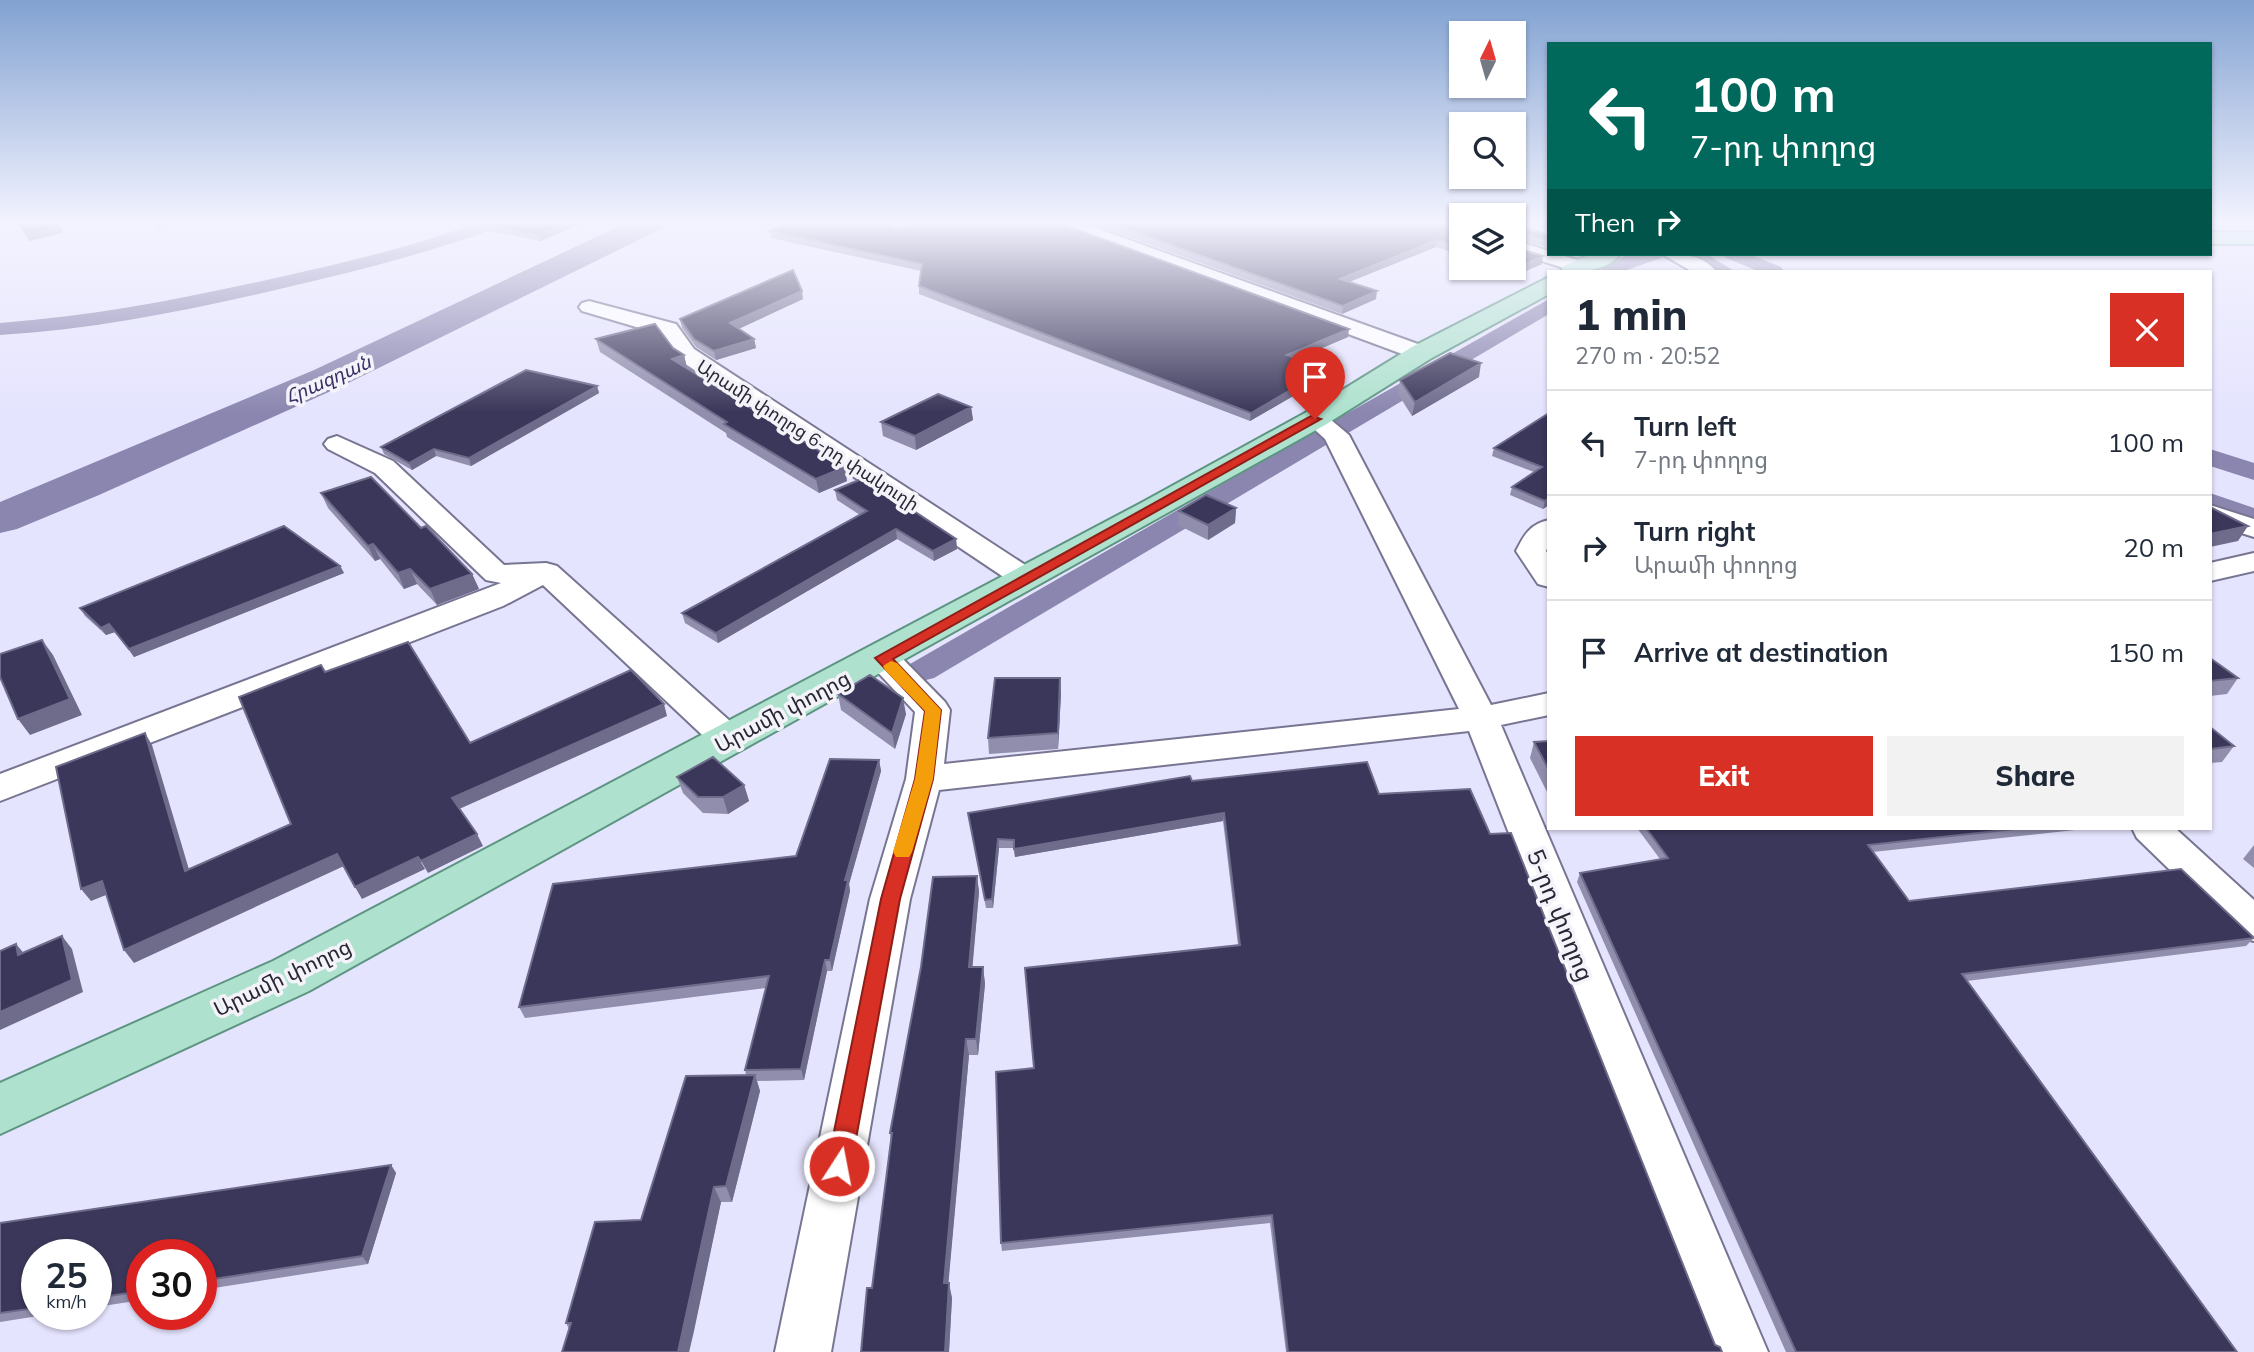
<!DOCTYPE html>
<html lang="en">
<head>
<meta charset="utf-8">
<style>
	body { margin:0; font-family:Mulish,"Noto Sans Armenian",sans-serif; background:#f2f2f3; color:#1f2937; height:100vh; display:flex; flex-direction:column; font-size:26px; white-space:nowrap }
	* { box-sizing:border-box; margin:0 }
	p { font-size:23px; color:#747a83 }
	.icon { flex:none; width:38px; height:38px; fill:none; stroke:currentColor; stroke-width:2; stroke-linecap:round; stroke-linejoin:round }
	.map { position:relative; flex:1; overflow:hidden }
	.sheet { position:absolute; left:1547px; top:270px; width:665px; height:560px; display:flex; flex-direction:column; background:#fff; border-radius:0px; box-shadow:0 2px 5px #0004 }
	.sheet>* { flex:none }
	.guide { position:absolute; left:1547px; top:42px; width:665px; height:214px; border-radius:0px; box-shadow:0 2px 5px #0004; background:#00695c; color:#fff; overflow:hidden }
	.needle { width:46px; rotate:5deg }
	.buttons { position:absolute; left:1449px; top:21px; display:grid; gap:14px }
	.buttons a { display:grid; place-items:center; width:77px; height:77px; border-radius:0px; background:#fff; box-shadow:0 2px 5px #0004; font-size:35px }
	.speed { position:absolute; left:21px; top:1239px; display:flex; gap:14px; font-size:35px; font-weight:700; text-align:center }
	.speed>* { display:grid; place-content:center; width:91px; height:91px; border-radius:50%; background:#fff; box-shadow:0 2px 5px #0004; line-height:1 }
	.speed small { font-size:18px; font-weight:400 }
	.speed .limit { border:10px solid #d22; background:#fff; color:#111 }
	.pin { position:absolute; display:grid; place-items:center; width:60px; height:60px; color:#fff; margin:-72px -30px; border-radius:50% 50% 50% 0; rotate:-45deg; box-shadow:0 0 7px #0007 }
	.pin .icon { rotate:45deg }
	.me { position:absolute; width:77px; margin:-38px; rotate:11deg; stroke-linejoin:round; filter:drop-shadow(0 0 5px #0008) }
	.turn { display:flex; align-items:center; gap:24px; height:147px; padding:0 28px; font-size:32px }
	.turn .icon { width:91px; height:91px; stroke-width:2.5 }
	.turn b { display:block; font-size:49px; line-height:60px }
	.then { display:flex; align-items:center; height:66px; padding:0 28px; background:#0003; gap:14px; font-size:26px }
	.round { display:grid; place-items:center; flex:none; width:74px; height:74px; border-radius:0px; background:#f2f2f3 }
	.overview { display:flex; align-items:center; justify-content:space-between; height:119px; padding:0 28px }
	h1 { font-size:42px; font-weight:800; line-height:52px }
	.primary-button { display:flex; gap:14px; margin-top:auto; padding:14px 28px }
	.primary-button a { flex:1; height:80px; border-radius:0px; background:#d93025; color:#fff; font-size:28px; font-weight:800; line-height:80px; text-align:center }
	.primary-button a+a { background:#f2f2f3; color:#1f2937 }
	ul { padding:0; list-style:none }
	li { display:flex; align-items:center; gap:21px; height:105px; padding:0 28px; border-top:2px solid #e0e1e3 }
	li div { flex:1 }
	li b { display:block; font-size:26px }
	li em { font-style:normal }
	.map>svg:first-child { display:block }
</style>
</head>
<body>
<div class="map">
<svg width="2254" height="1352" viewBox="0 0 2254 1352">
	<rect width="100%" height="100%" fill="#e5e4fe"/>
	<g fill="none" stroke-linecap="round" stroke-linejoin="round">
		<path fill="#8a86af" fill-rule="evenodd" d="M476 223H502L499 227C429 253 357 271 284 288 190 310 96 329 0 335V323C95 316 187 298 280 277 346 262 412 247 476 223Z
			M1634 254H1664L1661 258 1624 271H1600L1622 257Z
			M1683 254H1707L1734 271H1710Z
			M1723 254H1749L1781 267 1784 271H1758L1726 258Z
			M1549 299V314L1348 433 1332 434 1335 437 1331 442 934 678 922 681 910 678 905 671 910 664 1313 432 1329 431 1327 428 1330 423Z
			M2210 449 2254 463V480L2210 466Z
			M2210 493 2254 508V525L2210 510Z"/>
		<path fill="#8a86af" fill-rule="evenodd" d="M626 223H665L661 229 342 386 99 495 17 529 0 533V502L314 370Z"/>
		<g stroke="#787592" stroke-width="4">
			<path id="minor" d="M1056 223H1082L1429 348 1432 353 1429 358H1413L1059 227Z
				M1434 223H1461V234L1437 227Z
				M1514 240 1549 251V254H1558L1587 263 1590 267 1587 271H1573L1514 252Z
				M1662 254C1681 253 1703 255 1716 271H1691Z
				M589 301 676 324 694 349 1036 572 1040 578 1036 584 1025 587 1014 584 678 359 660 334 582 311 579 307 582 303Z
				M1315 412 1324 414 1349 435 1491 705 1549 693V715L1501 725 1768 1352H1712L1469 731 939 790 910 899 831 1352H775L870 899 906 779 915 712 871 665 867 658 871 651 883 648 895 651 945 702 950 710 944 764 1459 709 1325 439 1303 419 1306 414Z
				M337 436 393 461 504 565 546 563 557 566 741 731 746 739 741 747 728 751 715 747 543 585 503 606 0 801V774L501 583 486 580 375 473 328 449 324 444 328 439Z
				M2210 505 2254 519V537L2210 523Z
				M1549 520V544L1546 551 1549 556V587L1538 584 1516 551C1524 535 1530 524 1549 520Z
				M2254 553V571L2210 581V563Z
				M2132 828H2175L2254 900V941L2239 937 2137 838Z"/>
		</g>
		<g stroke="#5d9482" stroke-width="4">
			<path id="major" d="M2210 232H2254V244H2210Z
				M1591 254H1620C1607 272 1580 272 1561 271L1564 266Z
				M1549 277V294L1430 359 1325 425 309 991 0 1134V1083L273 961 1141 503 1305 413 1412 347Z"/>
		</g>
		<use href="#minor" fill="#fff" fill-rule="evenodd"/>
		<use href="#major" fill="#afe2ce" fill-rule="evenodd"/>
	</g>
	<path fill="#908eac" d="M583 223 540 241 485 230 484 225Z
		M1090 223H1441L1461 229V255L1436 247 1349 282 1376 299 1342 314Z
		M1514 225 1549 235V248L1514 238Z
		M898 229 1348 337 1297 359 1327 369 1326 377 1250 421 919 294V286L921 271 771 238 769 231Z
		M1514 247 1542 264 1519 274 1501 268H1514Z
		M803 299 738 329 754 339 756 348 716 360 696 347 682 328 680 319Z
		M596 339 673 348 684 355 687 368 847 481 819 493 727 437 726 433 600 352Z
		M1479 377 1412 416 1398 394 1400 380Z
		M597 386 599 393 471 466 436 456 412 470 384 454 381 447Z
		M971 407 973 420 916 450 883 436 881 422Z
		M1549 413V505L1543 509 1510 495 1512 487 1534 472 1492 456 1494 448Z
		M835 490 956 539 957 549 934 561 897 539 718 643 685 623 682 613 860 515 837 500Z
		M321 493 472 574 479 589 437 605 417 584 404 589 380 559 375 561 328 508Z
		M1236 508 1235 523 1208 540 1178 525 1179 511Z
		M340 566 344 573 134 657 115 632 106 635 85 616 80 608Z
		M2210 658 2238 678 2227 694 2210 696Z
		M1060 678 1061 694 1058 749 989 754 988 738Z
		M838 694 906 714 895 749 841 710Z
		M2210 727 2234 746 2222 762 2210 763Z
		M1549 741V796L1530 758 1534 742Z
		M879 760 881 771 849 884 850 891 832 971H827L804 1080 757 1081 760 1091 732 1202H721L689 1352H562L569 1329 566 1323 746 1075 745 1070 766 988 525 1018 519 1007 796 856Z
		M677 777 744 785 749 801 728 814 703 813 683 793Z
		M1192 781 1379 794 1715 1345 1722 1352H1286L1270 1223 1002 1251 1001 1243 1034 1068 1238 945 1223 821 1015 857 1014 848H999L993 908H986L968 813Z
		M1637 828H2093L1873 852 1909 901 2254 938 2246 946 1967 981 2237 1352H1786L1577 882 1580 873 1660 859Z
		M2254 845V868L2243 859Z
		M977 876 979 892 972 967H983L985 984 978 1055H969L948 1283 952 1298 949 1352H861L872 1288 891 1140 890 1133Z
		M391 1165 396 1173 368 1264 201 1290V1255H142V1300L96 1307V1255H37V1314H51L0 1322V1223Z"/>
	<path fill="#6e6b8b" d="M154 223H175L156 228Z
		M568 223H583L540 241 539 235Z
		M60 228 63 233 29 241 26 235Z
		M1437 240 1436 247 1339 286 1340 279Z
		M1543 256 1542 264 1519 274 1521 266Z
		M802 291 803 299 732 332 730 323Z
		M1377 291 1376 299 1342 314 1343 306Z
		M1349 329 1348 337 1286 363 1287 355Z
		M754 339 756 348 716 360 714 351Z
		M684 355 687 368 672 359Z
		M1481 363 1479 377 1412 416 1415 402Z
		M1327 369 1326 377 1250 421 1251 413Z
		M597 386 599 393 471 466 469 458Z
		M971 407 973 420 916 450 915 436Z
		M434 449 436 456 412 470 409 463Z
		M845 467 847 481 819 493 816 479Z
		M1549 498V505L1543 509 1545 501Z
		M1236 508 1235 523 1208 540V525Z
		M2248 526 2238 541 2210 547V534Z
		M896 529 897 539 718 643 716 633Z
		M956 539 957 549 934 561 933 551Z
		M373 544 380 559 375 561 368 546Z
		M340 566 344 573 134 657 129 649Z
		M410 569 417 584 404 589 398 573Z
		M472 574 479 589 437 605 430 589Z
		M109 624 115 632 106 635 101 628Z
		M42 640 53 655 82 715 30 735 18 719Z
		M1060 678 1061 694 1058 749V733Z
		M903 698 906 714 895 749 892 733Z
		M664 704 667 716 457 810 452 798Z
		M145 733 152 745 193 883 185 871Z
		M879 760 881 771 849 884 850 891 832 971 830 960 845 880Z
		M744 785 749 801 728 814 723 797Z
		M1224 813 1223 821 1015 857 1014 849Z
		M477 834 483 846 428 873 421 861Z
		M998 839 999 848 993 908 992 899Z
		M337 854 344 866 134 963 124 950Z
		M418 857 425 869 362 899 355 887Z
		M977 876 979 892 971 984 969 967Z
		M102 881 111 893 91 901 81 889Z
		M62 936 72 949 83 992 0 1030V1012Z
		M16 944 27 957 18 955Z
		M825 960 827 971 804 1080 801 1069Z
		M983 967 985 984 978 1055 976 1039Z
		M966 1039 969 1055 947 1299 944 1283Z
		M755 1075 760 1091 732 1202 726 1186Z
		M391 1165 396 1173 368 1264 362 1256Z
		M714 1187 721 1202 694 1331 689 1352H678Z
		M949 1283 952 1298 949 1352H945Z"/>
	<path fill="#3b375a" stroke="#6e6b8b" stroke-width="2" d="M19 223H57L60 228 26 235Z
		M487 223H568L539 235 484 225Z
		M786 223H882L898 229 917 223H1059L1349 329 1287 355 1327 369 1251 413 919 286 922 264 769 231Z
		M1109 223H1441L1461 229V247L1437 240 1340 279 1377 291 1343 306Z
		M1514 225 1549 235V241L1514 231V233Z
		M1514 247 1543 256 1521 266 1514 264Z
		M793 270 802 291 730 323 754 339 714 351 694 339 680 319Z
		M655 324 673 348 684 355 672 359 845 467 816 479 724 424 727 422 596 339Z
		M1450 353 1481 363 1415 402 1400 380Z
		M526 370 597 386 469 458 434 449 409 463 381 447Z
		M938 394 971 407 915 436 881 422Z
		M1549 413V498L1545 501 1512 487 1542 467 1494 448Z
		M371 477 421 528 426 526 472 574 430 589 410 569 398 573 373 544 368 546 321 493Z
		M864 478 956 539 933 551 896 529 716 633 682 613 867 511 835 490Z
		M1206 495 1236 508 1208 525 1179 511Z
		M2210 507 2248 526 2210 534Z
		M284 526 340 566 129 649 109 624 101 628 80 608Z
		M42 640 70 699 18 719 0 677V654Z
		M408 642 470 743 631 670 664 704 452 798 477 834 421 861 418 857 355 887 337 854 124 950 102 881 81 889 56 767 145 733 185 871 291 824 239 697 321 665 325 672Z
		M2210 658 2238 678 2210 681Z
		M870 675 903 698 892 733 838 694Z
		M995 678H1060L1058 733 988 738Z
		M2210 727 2234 746 2210 749Z
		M1549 741V770L1534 742Z
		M713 757 744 785 723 797H698L677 777Z
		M830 759 879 760 845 880H848L830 960H825L801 1069 745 1070 769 976 519 1007 553 884 796 856Z
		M1367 762 1379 794 1470 789 1490 834 1511 833 1715 1345 1720 1347 1722 1352H1288L1272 1215 1001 1243 996 1072 1034 1068 1025 968 1240 945 1224 813 1014 849V840L998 839 992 899 985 900 968 813 1190 776 1192 781Z
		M1646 828H2024L1868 845 1909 901 2181 869 2254 938 1962 974 2237 1352H1796L1580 873 1668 858Z
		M977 876 969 967H983L976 1039H966L944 1283H949L945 1352H861L867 1288H872L892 1133H890L921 967 933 877Z
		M62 936 72 980 0 1012V951L16 944 18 955Z
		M755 1075 726 1186 714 1187 678 1352H562L571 1323H566L595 1222 641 1220 686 1076Z
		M391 1165 362 1256 201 1281V1255H142V1291L96 1298V1255H37V1308L0 1313V1223Z"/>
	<linearGradient id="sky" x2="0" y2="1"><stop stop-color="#82a2d1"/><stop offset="0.54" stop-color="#f3f3ff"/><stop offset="1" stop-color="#f3f3ff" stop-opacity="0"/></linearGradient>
	<rect width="2254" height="412" fill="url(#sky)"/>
	<path fill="#d93025" stroke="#8d1f18" stroke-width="2" d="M1311 416 1321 419 893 659 941 710 933 779 900 899 851 1166 848 1173 839 1177 831 1173 827 1166 881 899 915 779 925 711 875 658Z"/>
	<path fill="#f59e0b" d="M891 661 897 663 941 710 933 779 912 852 909 857H896L893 852 915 779 925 711 885 670 883 666Z"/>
	<g text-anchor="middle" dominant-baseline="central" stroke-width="7" stroke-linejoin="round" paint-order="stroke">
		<g font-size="18" fill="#282733" stroke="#f4f3fa">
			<text transform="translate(808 435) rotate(33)">Արամի փողոց 6-րդ փակուղի</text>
		</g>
		<g font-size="19" font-style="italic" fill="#382f64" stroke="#f4f3fa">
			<text transform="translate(328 379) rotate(-24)">Հրազդան</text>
		</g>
		<g font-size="21" fill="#282733" stroke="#f4f3fa">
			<text transform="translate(782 711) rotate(-28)">Արամի փողոց</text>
			<text transform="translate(282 977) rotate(-26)">Արամի փողոց</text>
		</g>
		<g font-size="24" fill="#282733" stroke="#f4f3fa">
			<text transform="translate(1561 915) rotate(68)">5-րդ փողոց</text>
		</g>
	</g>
</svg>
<div class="buttons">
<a><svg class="needle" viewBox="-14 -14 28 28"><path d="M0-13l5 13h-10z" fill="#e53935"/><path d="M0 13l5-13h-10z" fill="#747a83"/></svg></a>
<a><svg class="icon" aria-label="search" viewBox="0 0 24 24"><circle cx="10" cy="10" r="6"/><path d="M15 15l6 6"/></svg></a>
<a><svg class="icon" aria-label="layers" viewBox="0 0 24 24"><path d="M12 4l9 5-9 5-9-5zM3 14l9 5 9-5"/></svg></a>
</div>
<div class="speed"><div>25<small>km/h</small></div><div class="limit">30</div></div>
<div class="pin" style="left:1315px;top:419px;background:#d93025"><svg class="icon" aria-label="arrive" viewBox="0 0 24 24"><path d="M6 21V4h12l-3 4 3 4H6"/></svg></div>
<svg class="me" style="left:839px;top:1166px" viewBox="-20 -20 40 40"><circle r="17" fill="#d93025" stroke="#fff" stroke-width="3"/><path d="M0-11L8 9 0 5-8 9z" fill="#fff"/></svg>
<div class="guide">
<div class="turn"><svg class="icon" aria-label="left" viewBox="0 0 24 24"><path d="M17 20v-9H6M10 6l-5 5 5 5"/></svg><div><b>100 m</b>7-րդ փողոց</div></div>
<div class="then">Then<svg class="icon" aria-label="right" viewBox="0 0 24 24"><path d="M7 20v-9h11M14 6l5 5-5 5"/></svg></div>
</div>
<section class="sheet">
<div class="overview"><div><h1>1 min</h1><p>270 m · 20:52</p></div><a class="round" style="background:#d93025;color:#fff"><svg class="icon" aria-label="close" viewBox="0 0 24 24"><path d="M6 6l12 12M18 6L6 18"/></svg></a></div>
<ul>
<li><svg class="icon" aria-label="left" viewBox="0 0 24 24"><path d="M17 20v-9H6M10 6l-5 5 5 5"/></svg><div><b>Turn left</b><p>7-րդ փողոց</p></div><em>100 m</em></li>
<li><svg class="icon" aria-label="right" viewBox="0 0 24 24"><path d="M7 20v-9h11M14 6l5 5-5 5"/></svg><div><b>Turn right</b><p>Արամի փողոց</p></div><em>20 m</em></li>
<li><svg class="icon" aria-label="arrive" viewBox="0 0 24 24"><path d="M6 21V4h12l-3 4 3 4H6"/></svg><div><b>Arrive at destination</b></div><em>150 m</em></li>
</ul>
<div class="primary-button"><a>Exit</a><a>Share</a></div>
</section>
</div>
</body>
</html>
